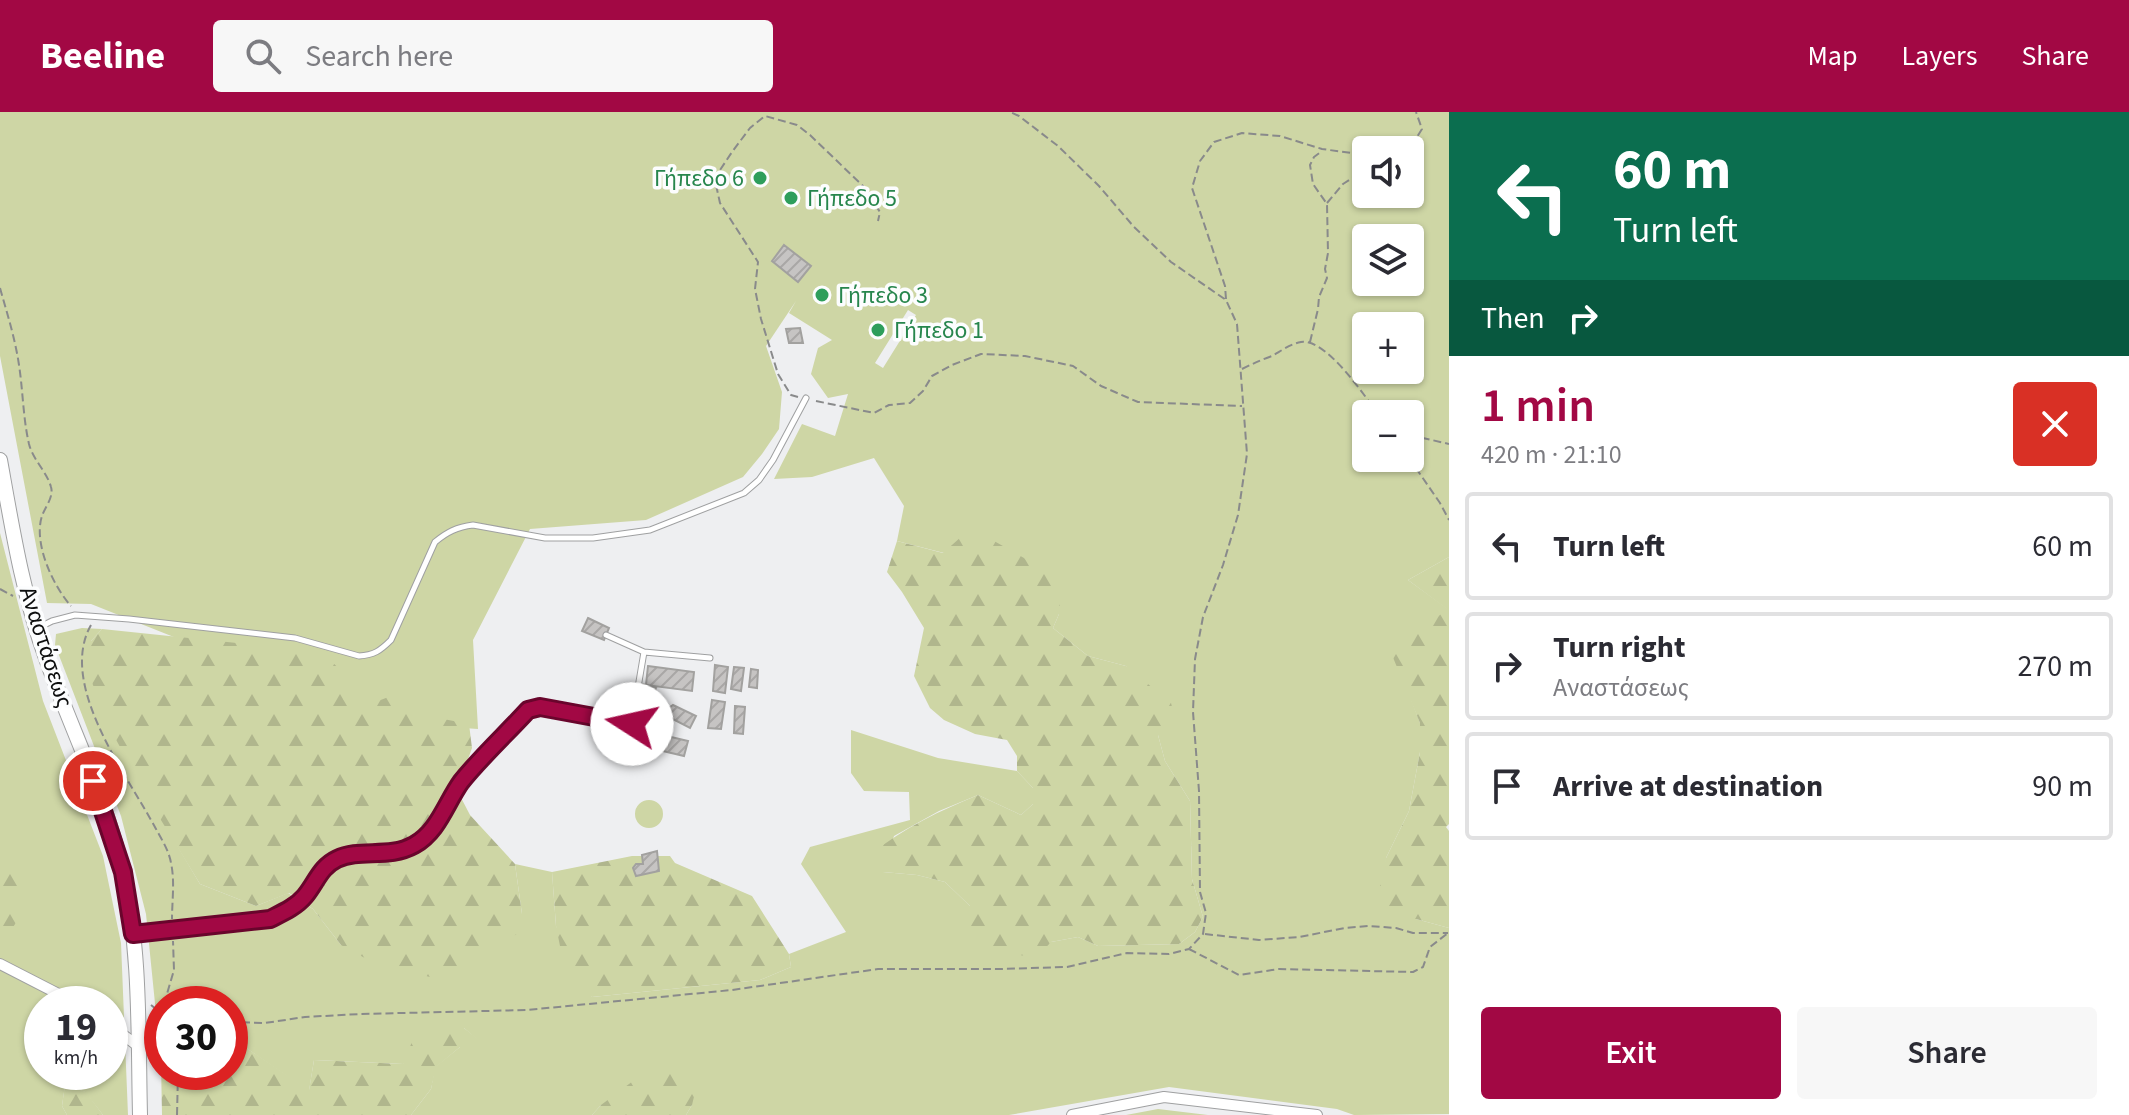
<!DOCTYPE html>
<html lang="en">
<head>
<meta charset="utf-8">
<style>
	body { margin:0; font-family:"Source Sans 3",sans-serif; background:#f7f7f7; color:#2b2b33; height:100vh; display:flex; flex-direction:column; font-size:30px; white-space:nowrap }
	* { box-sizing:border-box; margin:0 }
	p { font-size:26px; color:#7c7c81 }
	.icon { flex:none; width:44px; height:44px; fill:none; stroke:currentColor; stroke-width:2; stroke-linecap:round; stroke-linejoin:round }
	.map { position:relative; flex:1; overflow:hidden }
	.drawer { display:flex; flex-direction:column; background:#fff; width:680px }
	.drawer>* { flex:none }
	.banner { background:#0b6e4f; color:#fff; overflow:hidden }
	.tools { position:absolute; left:1352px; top:24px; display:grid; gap:16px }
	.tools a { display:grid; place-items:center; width:72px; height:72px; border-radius:8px; background:#fff; box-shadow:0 2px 6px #0004; font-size:40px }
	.speed { position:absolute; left:24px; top:874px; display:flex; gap:16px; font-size:40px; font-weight:700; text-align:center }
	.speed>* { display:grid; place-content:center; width:104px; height:104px; border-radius:50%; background:#fff; box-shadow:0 2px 6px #0004; line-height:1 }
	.speed small { font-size:20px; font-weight:400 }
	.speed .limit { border:12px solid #d22; background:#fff; color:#111 }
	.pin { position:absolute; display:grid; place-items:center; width:68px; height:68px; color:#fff; margin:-34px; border:4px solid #fff; border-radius:50%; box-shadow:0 2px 8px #0007 }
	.me { position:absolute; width:88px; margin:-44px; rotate:280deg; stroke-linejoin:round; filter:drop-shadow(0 0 6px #0008) }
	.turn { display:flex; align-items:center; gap:28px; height:168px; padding:0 32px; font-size:36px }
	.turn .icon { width:104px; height:104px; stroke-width:2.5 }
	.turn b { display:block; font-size:56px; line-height:68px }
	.then { display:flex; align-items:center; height:76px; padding:0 32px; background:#0003; gap:16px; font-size:30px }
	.round { display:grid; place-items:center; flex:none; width:84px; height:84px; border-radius:8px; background:#f7f7f7 }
	.headline { display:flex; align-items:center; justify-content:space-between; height:136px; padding:0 32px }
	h1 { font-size:48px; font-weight:600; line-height:60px; color:#a20844 }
	.primary-button { display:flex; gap:16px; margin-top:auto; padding:16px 32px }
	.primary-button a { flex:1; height:92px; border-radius:8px; background:#a20844; color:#fff; font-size:32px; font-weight:600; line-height:92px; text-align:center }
	.primary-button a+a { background:#f7f7f7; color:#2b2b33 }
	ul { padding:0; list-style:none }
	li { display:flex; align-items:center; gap:24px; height:108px; margin:0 16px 12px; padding:0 16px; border:4px solid #e1e1e2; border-radius:8px }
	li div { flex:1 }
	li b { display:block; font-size:30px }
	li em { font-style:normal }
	header { display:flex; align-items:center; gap:48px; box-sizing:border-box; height:112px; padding:0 40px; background:#a20844; color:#fff }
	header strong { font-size:38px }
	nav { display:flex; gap:44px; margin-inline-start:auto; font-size:28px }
	.search { width:560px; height:72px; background:#f7f7f7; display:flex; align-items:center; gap:20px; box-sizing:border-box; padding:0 28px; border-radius:8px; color:#7c7c81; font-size:30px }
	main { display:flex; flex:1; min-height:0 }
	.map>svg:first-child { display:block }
</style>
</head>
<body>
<header>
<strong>Beeline</strong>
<div class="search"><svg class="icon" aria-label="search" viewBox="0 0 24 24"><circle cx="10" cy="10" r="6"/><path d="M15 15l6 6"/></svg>Search here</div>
<nav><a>Map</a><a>Layers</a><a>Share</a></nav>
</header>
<main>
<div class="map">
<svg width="1449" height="1003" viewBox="0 0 1449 1003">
	<defs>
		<pattern id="forest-firs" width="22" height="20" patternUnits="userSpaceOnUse" patternTransform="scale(2)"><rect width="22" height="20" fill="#ced6a5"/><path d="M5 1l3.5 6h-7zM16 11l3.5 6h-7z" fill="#b0b68d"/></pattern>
		<pattern id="building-hatch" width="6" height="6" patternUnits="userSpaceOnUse" patternTransform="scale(2)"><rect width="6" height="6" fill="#c6c4c3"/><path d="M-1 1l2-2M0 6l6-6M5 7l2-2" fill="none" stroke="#a9a7a6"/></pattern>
	</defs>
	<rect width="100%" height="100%" fill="#eeeff1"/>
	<path fill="#ced6a5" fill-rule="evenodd" d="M0 0H1449V445L1408 468 1448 497 1409 582 1420 611V640L1409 699 1386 746 1385 807H1416L1449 816V1002L1354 1003 1337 997 1169 975 1009 1003H686L692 993H601L592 1003H411L431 977 435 955 460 935H486L464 916 403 952 314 948 309 979 230 925V892H162L161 951 146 802 121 704 55 533 56 522 82 516 102 517 91 529 178 735 200 772 256 794 288 781 313 797 341 833 522 802 515 752 552 760 556 814 592 885 760 868 791 855 789 842 846 820 801 752 810 735 910 708 909 680 864 679 851 661V618L938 646 1017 659 1033 676V692L1021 703 978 683 939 699 894 724 883 760 917 763 945 770 970 794 1051 830 1078 825 1098 834 1179 832 1195 820 1203 805 1192 767 1190 689 1165 649 1158 623 1126 554 1088 544 1053 516 1059 502 944 441 897 429 904 394 874 346 812 365 774 367 802 312 835 324 848 282 828 286 811 262 818 236 832 228 789 201 796 189 766 234 782 280 779 317 762 342 743 365 646 408 530 417 473 528 478 617 390 611 91 492 47 491 0 244ZM1366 38H1410V82H1366ZM1366 126H1410V170H1366ZM908 198 916 203 883 256 875 251ZM1366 214H1410V258H1366ZM1366 302H1410V346H1366Z
		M0 421 43 589 103 744 121 831 128 1003H103L85 980 65 973 62 994 67 1003H0ZM42 892H110V960H42Z
		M635 702a14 14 0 1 1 28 0a14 14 0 1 1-28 0Z
		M1158 997 1208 1003H1126Z"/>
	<path fill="url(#forest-firs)" d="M971 416 1024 446 1061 475 1059 502 1053 516 1088 544 1126 554 1171 591 1176 610 1158 623 1165 649 1190 689 1192 767 1203 805 1195 820 1179 832 1098 834 1078 825 1051 830 1037 845 989 840 965 823 970 794 945 770 917 763 883 760 872 742C904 715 940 699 978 683L1021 703 1033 692V676L1017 659V644L1007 628 975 622 944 608 930 596 914 564 924 516 902 480 887 460 897 429 943 441Z
		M1449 445V712L1446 715 1449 719V816L1416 807H1385L1375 798 1386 746 1409 699 1420 640V611L1392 543 1447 497 1408 468Z
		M102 517 296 537 331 549 351 568 343 587 360 596 391 584 433 605 469 612 472 636 457 678 470 703 515 752 522 802 520 820 473 850 430 865 374 851 341 833 313 797 289 781 256 794 200 772 153 695 108 613 87 557 91 529Z
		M0 741 29 756 31 782 19 799 17 809 8 823 0 825Z
		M632 744H670L675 751 752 784 789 842 791 855 760 868 592 885 565 859 556 814 552 760Z
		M418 915 464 916 488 935H460L436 955 431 977 411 1003H162L161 951 162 960H230V925L309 978 314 948 403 952Z
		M675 957 698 968 692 993 686 1003H592L601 993 637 966Z
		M65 972 86 980 103 1003H67L62 994Z"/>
	<path fill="url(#building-hatch)" stroke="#a2a19f" stroke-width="2" d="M784 133 811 154 798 170 772 149Z
		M800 216 803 231H789L786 217Z
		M588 506 609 516 604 528 582 519Z
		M715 553 728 555 725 581 713 579Z
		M648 554 694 560 692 579 646 573Z
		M734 555 744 556 741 579 731 577Z
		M751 557 758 558 757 576 749 575Z
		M642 572 656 575 648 614 634 611Z
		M712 588 725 590 721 617 708 616Z
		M673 593 696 604 690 616 667 604 666 598Z
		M735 594 745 595 743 622 734 621Z
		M633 616 688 629 684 644 629 631Z
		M657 739 659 759 636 764 633 756 636 752H643L642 743Z"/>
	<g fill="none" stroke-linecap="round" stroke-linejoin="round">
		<g stroke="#9fa0a1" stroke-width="7">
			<path id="lane" d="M40 515 52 509 75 503 129 507 295 526 359 544C374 543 380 539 391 528L435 430C447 420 457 415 473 413L545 426H593L650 418 744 381 759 368 773 348 806 286
				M606 523 644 540 632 611
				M644 540 710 546"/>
		</g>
		<g stroke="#9fa0a1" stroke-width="12">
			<path id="street" d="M133 822 270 807C283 801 296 795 305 784 316 771 320 755 337 747 360 736 389 747 414 733 439 720 446 690 461 670 479 646 507 620 528 598L540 595 632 612
				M0 852 78 892
				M110 913 138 934
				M1072 1003 1164 985 1317 1003"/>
		</g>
		<g stroke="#9fa0a1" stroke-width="16">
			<path id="secondary" d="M0 348C12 415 23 485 47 549 72 619 107 688 123 761 141 839 138 923 140 1003"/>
		</g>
		<path stroke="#898a8b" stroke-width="2" stroke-dasharray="8 4" stroke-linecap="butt" d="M1399 38 1415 28 1422 17 1416 0
			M1327 91 1343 72 1366 57
			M0 176C7 201 15 226 19 253 23 279 23 306 29 332 33 348 47 360 51 375 54 385 45 395 42 404 33 431 53 474 71 494
			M1226 187 1225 174 1192 76 1200 49 1214 30 1242 21 1280 24 1322 37 1366 43
			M1310 230 1318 197 1319 185 1327 166 1325 157 1328 141 1327 92 1313 72 1310 53 1314 45 1322 39
			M1242 257C1252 252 1261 248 1272 244 1281 239 1290 232 1301 230 1326 226 1364 283 1378 302
			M798 285 791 283 778 262 761 207 755 177 758 150 720 91 716 73 718 61 732 40 750 16 765 4 797 13 810 23 863 74 880 100 878 109
			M816 289 874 301 889 293 910 291 923 279 932 264 952 253 981 242 1025 244 1073 254 1101 274 1138 290 1242 294
			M1410 323 1449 332
			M1409 346 1440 391 1449 408
			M0 477 13 484
			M91 513C57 573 128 664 156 717 162 728 169 739 171 751 175 769 172 789 172 807
			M1205 822 1259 828 1299 825 1345 816 1369 814 1396 816 1413 821H1448
			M1189 837 1239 863 1279 857 1413 860 1423 855 1430 835 1448 821
			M164 892 174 858 173 829
			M151 893 162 902
			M230 910 265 911 305 905 361 902 527 898 732 878 878 857H1001L1067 855 1127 841 1169 842 1189 837 1203 822 1206 801 1200 780 1199 679 1193 600 1195 547 1203 505 1223 453 1238 403 1247 342 1237 212 1226 188 1171 150 1134 115 1099 74 1058 34 1019 4 1010 0
			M177 1003 178 960"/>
		<use href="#lane" stroke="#fff" stroke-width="5"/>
		<use href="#street" stroke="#fff" stroke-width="10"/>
		<use href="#secondary" stroke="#fff" stroke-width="14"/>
	</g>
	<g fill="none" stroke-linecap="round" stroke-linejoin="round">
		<g stroke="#69052c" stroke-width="20">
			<path id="route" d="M93 669 123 760 133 822 270 807C282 801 296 795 305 784 316 771 320 755 337 747 360 736 389 747 414 733 438 720 446 691 461 670 480 646 507 621 528 598L540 595 632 612"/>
		</g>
		<use href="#route" stroke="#a20844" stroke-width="14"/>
	</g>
	<g fill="#2e9e5b" stroke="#fcfdfe" stroke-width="3">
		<circle cx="760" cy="66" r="8"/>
		<circle cx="791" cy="86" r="8"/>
		<circle cx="822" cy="183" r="8"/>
		<circle cx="878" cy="218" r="8"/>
	</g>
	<g text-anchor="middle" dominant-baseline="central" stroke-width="7" stroke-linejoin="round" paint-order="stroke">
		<g font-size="24" fill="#27864d" stroke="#fcfdfe" text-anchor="start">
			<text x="744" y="66" text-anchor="end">Γήπεδο 6</text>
			<text x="807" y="86">Γήπεδο 5</text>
			<text x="838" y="183">Γήπεδο 3</text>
			<text x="894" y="218">Γήπεδο 1</text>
		</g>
		<g font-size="24" fill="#0e0f0f" stroke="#fcfdfe">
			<text transform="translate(46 535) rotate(72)">Αναστάσεως</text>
		</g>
	</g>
</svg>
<div class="tools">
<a><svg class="icon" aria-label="sound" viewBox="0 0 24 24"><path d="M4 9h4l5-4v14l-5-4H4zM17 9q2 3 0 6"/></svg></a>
<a><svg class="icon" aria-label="layers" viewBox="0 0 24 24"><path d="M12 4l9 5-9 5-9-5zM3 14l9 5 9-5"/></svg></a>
<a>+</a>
<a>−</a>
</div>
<div class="speed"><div>19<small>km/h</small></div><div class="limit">30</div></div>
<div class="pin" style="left:93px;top:669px;background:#d93025"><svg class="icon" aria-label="arrive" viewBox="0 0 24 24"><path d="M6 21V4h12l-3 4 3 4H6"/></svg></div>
<svg class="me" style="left:632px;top:612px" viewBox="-20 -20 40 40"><circle r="19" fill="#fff"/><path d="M0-13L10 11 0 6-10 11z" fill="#a20844"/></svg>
</div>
<section class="drawer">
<div class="banner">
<div class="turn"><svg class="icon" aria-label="left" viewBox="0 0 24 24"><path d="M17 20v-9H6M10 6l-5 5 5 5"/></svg><div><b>60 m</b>Turn left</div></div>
<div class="then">Then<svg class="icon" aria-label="right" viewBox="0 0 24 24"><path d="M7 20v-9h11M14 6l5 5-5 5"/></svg></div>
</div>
<div class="headline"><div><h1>1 min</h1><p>420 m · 21:10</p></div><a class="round" style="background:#d93025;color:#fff"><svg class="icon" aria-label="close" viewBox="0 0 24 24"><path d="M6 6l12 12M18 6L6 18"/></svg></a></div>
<ul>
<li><svg class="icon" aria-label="left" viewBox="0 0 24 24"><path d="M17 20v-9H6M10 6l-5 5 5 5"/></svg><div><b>Turn left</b></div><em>60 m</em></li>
<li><svg class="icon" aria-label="right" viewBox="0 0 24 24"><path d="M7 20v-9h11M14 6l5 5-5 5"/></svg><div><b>Turn right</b><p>Αναστάσεως</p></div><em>270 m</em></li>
<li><svg class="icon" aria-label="arrive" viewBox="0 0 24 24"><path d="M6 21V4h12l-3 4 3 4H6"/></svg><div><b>Arrive at destination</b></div><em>90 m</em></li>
</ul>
<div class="primary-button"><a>Exit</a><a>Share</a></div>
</section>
</main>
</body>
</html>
